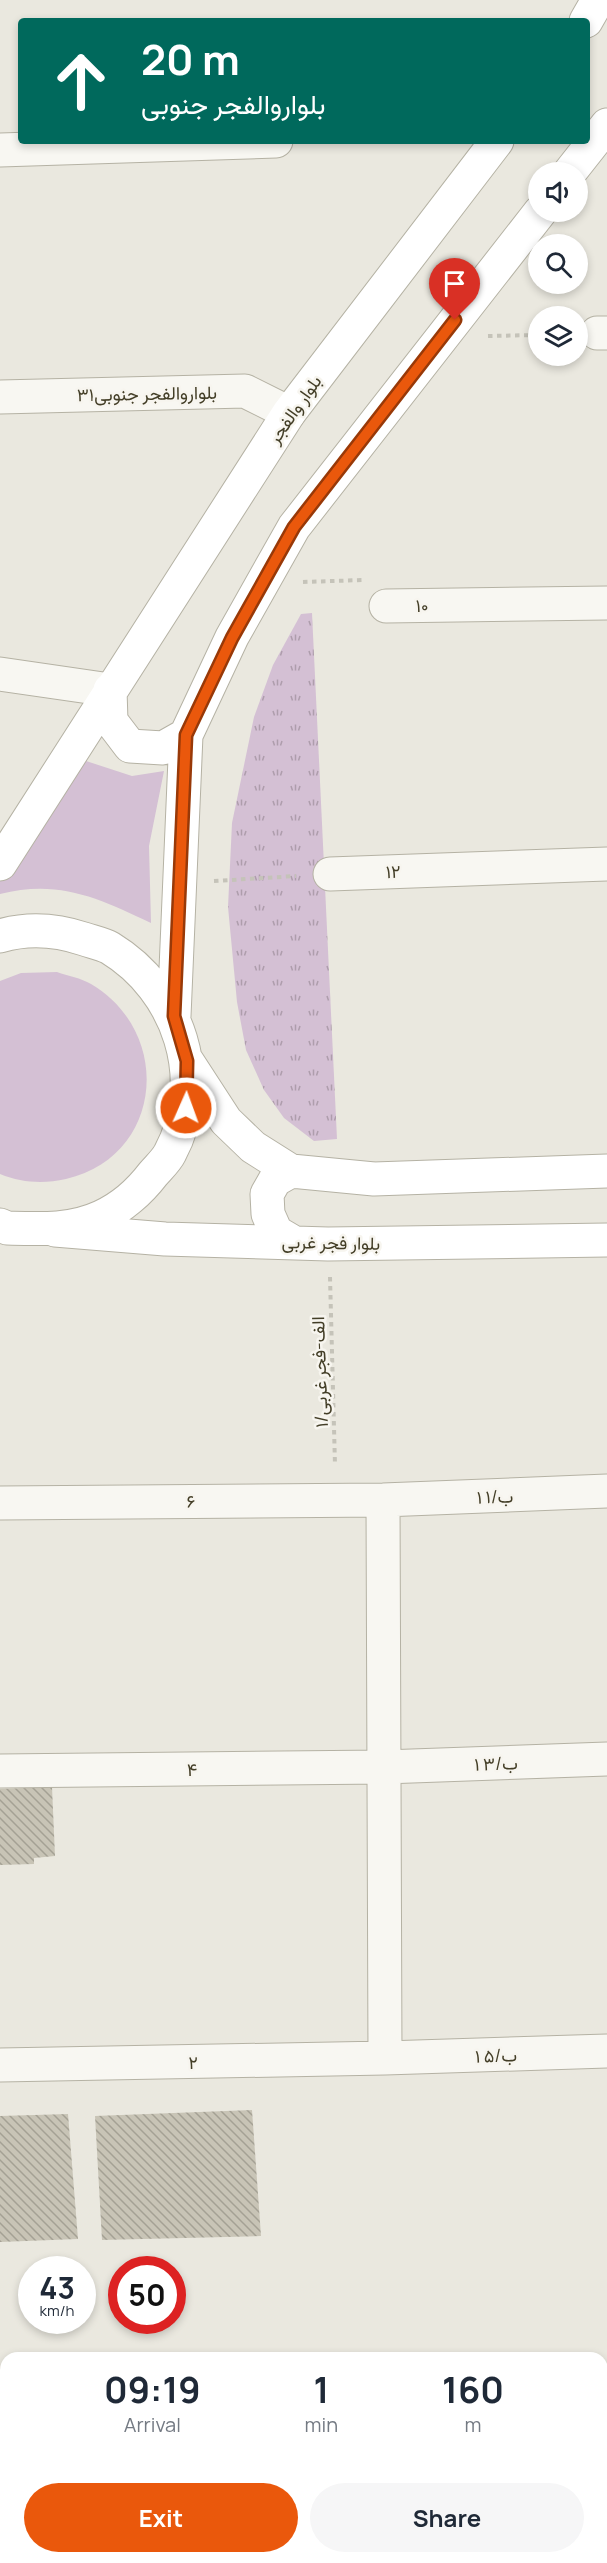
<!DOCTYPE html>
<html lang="en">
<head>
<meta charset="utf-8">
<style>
	body { margin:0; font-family:Manrope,Vazirmatn,sans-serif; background:#f6f6f7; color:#1f2937; height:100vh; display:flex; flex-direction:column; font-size:22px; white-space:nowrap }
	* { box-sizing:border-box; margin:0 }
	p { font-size:20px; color:#747a83 }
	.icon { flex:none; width:33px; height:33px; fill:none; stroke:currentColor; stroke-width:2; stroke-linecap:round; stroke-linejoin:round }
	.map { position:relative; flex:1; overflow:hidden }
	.side { position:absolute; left:0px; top:2352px; width:608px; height:212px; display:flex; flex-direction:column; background:#fff; border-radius:18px 18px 0 0; box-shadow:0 3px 9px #0003 }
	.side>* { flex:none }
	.banner { position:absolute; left:18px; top:18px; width:572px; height:126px; border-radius:6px; box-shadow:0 3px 9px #0003; background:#00695c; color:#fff; overflow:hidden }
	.fabs { position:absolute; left:528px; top:162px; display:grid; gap:12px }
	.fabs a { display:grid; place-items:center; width:60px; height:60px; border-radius:50%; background:#fff; box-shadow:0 3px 9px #0003; font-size:30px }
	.speed { position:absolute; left:18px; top:2256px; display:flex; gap:12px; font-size:30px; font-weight:700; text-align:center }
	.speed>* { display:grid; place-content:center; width:78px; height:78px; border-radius:50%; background:#fff; box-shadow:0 3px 9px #0003; line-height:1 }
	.speed small { font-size:15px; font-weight:400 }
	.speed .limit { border:9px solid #d22; background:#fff; color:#111 }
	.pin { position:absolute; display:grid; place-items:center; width:51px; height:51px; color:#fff; margin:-62px -26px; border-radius:50% 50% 50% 0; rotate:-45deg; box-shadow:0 0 6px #0007 }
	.pin .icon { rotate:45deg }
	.me { position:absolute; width:66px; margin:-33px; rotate:2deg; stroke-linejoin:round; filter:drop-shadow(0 0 4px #0008) }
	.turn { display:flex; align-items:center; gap:21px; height:126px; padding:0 24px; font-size:27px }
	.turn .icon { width:78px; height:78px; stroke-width:2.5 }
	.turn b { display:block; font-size:42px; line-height:51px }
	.eta { display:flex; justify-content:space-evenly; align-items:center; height:102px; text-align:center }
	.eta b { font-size:36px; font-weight:700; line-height:42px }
	.primary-button { display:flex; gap:12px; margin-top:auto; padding:12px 24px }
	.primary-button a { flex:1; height:69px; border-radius:36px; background:#ea580c; color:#fff; font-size:24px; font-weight:700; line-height:69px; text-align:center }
	.primary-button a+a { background:#f6f6f7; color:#1f2937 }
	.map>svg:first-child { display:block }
</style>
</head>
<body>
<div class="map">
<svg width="607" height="2563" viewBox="0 0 607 2563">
	<defs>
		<pattern id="park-tufts" width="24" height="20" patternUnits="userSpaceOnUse" patternTransform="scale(1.5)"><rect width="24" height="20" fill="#d4c0d4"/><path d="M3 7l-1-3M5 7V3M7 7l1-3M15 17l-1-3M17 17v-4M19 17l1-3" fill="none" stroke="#ae9dac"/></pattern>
		<pattern id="building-back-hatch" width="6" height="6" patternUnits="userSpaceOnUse" patternTransform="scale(1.5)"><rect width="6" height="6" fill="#c8c4b6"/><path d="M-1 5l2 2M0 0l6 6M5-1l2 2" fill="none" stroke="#a4a194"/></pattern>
	</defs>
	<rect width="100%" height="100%" fill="#eae8df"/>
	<path fill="#d4c0d4" d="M83 760 132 776 164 771 149 846 151 923C99 898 58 879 0 894V868Z
		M57 972C68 976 81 978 91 984 174 1033 163 1157 66 1179 44 1184 22 1183 0 1174V981L21 973Z"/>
	<path fill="url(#park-tufts)" d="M312 613 337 1139 314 1141 284 1118 264 1090 246 1050 237 1002 228 907 232 823 254 717 273 665 301 614Z"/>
	<path fill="url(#building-back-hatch)" d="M52 1787 55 1856 34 1858V1864L0 1865V1789Z
		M252 2110 261 2236 102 2240 95 2116Z
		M68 2114 78 2239 0 2242V2116Z"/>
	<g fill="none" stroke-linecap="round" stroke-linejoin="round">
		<g stroke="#b5b2a4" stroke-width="35">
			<path id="minor" d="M0 150 276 141
				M597 333H607
				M0 397 245 391 289 413
				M386 606 607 603
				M0 674 110 690
				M330 874 607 864
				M383 1500 385 2058
				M0 1503 383 1500 607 1491
				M0 1771 384 1767 607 1759
				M0 2065 385 2058 607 2051"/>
		</g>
		<g stroke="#b5b2a4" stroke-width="35">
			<path id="secondary" d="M586 21 598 0
				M570 172 607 125
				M110 690 111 721 130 746 163 748 186 735
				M0 864 289 413 497 141
				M0 936C27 928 57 930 84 939 93 942 103 944 110 948 179 990 209 1080 170 1153 166 1161 158 1168 153 1174 140 1191 121 1208 101 1217 71 1231 39 1229 7 1228L0 1225
				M174 1016 186 735 232 637 294 527 540 212
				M187 1061 226 1121 253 1147 291 1171 374 1179 607 1171
				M291 1171 275 1180 267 1194 268 1214 276 1232 293 1242
				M55 1230 165 1239 328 1244 607 1240"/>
		</g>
		<path stroke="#c5c3b9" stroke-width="4" stroke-dasharray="4.5 4.5" stroke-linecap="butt" d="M488 336 538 335
			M303 582 362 580
			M214 881 296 876
			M330 1277 335 1465"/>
		<use href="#minor" stroke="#f8f7f2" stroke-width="33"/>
		<use href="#secondary" stroke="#fff" stroke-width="33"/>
	</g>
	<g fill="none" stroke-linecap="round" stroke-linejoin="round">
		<g stroke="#983908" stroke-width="15">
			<path id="route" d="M186 1108 187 1061 174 1016 186 735 232 638 294 527 455 320"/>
		</g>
		<use href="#route" stroke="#ea580c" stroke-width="10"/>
	</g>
	<g text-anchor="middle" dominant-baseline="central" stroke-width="5" stroke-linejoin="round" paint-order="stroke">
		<g font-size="18" fill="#433e27" stroke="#f7f5ef">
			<text transform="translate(147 393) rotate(-1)">بلواروالفجر جنوبی۳۱</text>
			<text transform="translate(294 409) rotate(-55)">بلوار والفجر</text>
			<text transform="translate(422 605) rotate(-1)">۱۰</text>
			<text transform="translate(393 871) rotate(-2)">۱۲</text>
			<text transform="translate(331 1242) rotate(1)">بلوار فجر غربی</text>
			<text transform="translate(319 1372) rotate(-92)">۱/الف-فجر غربی</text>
			<text transform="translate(495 1496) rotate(-2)">۱ ب/۱</text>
			<text x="191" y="1501">۶</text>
			<text transform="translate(496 1763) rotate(-2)">۱ ب/۳</text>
			<text transform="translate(192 1769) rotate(-1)">۴</text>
			<text transform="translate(496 2055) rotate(-2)">۱ ب/۵</text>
			<text transform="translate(193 2062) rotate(-1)">۲</text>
		</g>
	</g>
</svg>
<div class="fabs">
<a><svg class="icon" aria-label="sound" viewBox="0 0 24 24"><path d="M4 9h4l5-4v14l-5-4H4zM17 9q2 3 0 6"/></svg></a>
<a><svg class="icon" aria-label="search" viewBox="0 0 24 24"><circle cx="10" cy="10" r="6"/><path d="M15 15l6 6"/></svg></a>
<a><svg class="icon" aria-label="layers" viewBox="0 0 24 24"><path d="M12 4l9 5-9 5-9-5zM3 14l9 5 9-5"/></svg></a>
</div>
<div class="speed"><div>43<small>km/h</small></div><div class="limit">50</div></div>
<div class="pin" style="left:455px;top:320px;background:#d93025"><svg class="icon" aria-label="arrive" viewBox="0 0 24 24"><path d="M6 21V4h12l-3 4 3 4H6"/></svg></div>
<svg class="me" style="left:186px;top:1108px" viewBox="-20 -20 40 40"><circle r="17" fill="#ea580c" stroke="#fff" stroke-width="3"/><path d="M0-11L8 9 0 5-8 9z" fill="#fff"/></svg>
<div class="banner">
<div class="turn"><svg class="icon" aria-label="ahead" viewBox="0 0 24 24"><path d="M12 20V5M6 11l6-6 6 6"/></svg><div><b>20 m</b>بلواروالفجر جنوبی</div></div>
</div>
<section class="side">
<div class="eta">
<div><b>09:19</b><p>Arrival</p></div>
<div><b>1</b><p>min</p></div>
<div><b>160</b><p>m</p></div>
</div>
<div class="primary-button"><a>Exit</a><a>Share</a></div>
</section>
</div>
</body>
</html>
